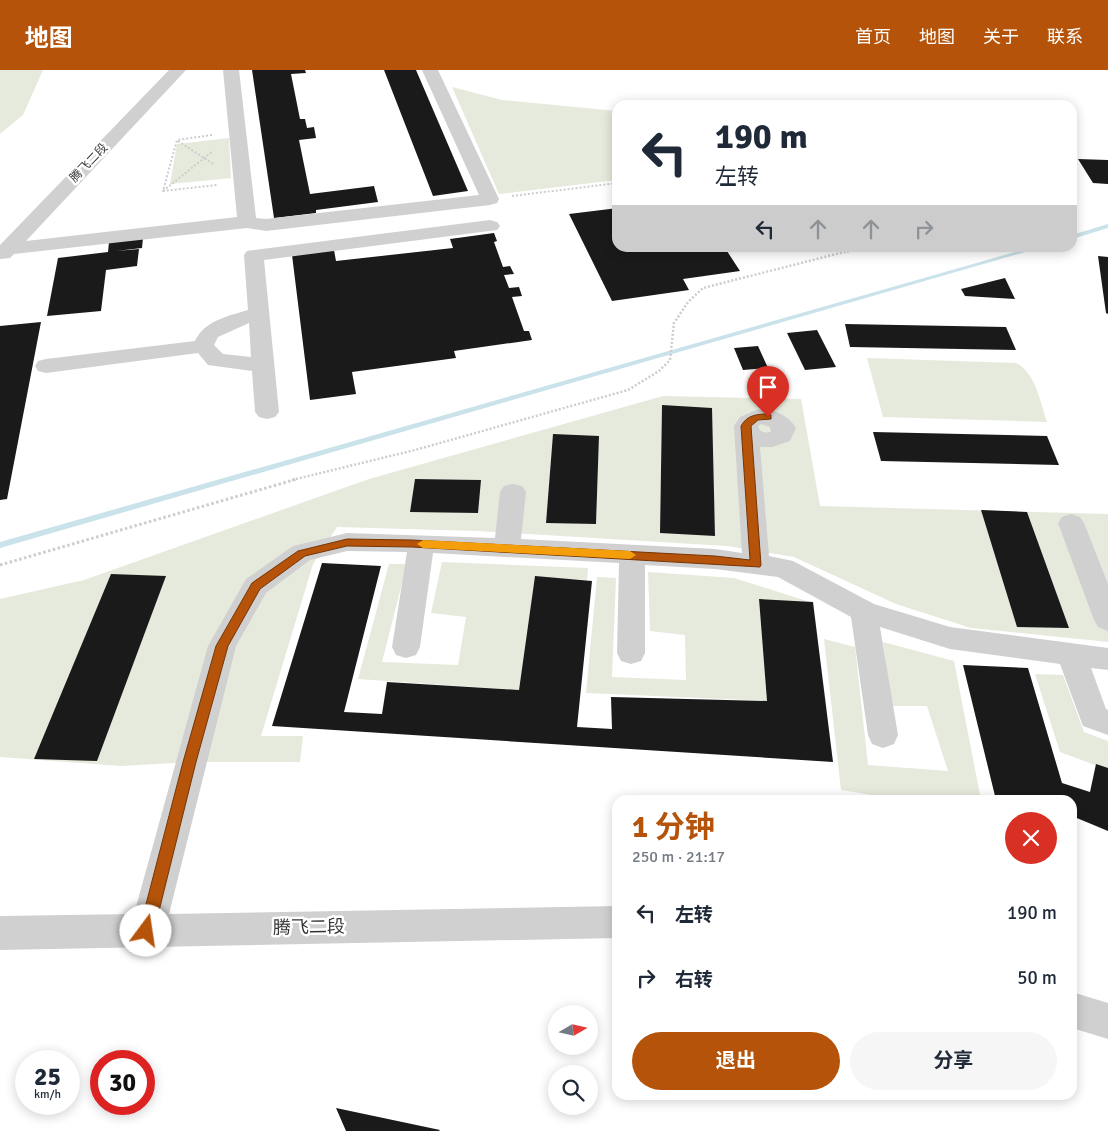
<!DOCTYPE html>
<html lang="zh">
<head>
<meta charset="utf-8">
<style>
	body { margin:0; font-family:Signika,"Noto Sans SC",sans-serif; background:#f6f6f7; color:#1f2937; height:100vh; display:flex; flex-direction:column; font-size:19px; white-space:nowrap }
	* { box-sizing:border-box; margin:0 }
	p { font-size:16px; color:#747a83 }
	.icon { flex:none; width:28px; height:28px; fill:none; stroke:currentColor; stroke-width:2; stroke-linecap:round; stroke-linejoin:round }
	.map { position:relative; flex:1; overflow:hidden }
	.side { position:absolute; left:612px; top:725px; width:465px; height:305px; display:flex; flex-direction:column; background:#fff; border-radius:15px; box-shadow:0 2px 12px #0003 }
	.side>* { flex:none }
	.guide { position:absolute; left:612px; top:30px; width:465px; height:152px; border-radius:15px; box-shadow:0 2px 12px #0003; background:#fff; color:#1f2937; overflow:hidden }
	.needle { width:32px; rotate:81deg }
	.tools { position:absolute; left:548px; top:935px; display:grid; gap:10px }
	.tools a { display:grid; place-items:center; width:50px; height:50px; border-radius:50%; background:#fff; box-shadow:0 2px 12px #0003; font-size:25px }
	.speed { position:absolute; left:15px; top:980px; display:flex; gap:10px; font-size:25px; font-weight:700; text-align:center }
	.speed>* { display:grid; place-content:center; width:65px; height:65px; border-radius:50%; background:#fff; box-shadow:0 2px 12px #0003; line-height:1 }
	.speed small { font-size:12px; font-weight:400 }
	.speed .limit { border:8px solid #d22; background:#fff; color:#111 }
	.pin { position:absolute; display:grid; place-items:center; width:42px; height:42px; color:#fff; margin:-51px -21px; border-radius:50% 50% 50% 0; rotate:-45deg; box-shadow:0 0 5px #0007 }
	.pin .icon { rotate:45deg }
	.me { position:absolute; width:55px; margin:-28px; rotate:14deg; stroke-linejoin:round; filter:drop-shadow(0 0 4px #0008) }
	.turn { display:flex; align-items:center; gap:18px; height:105px; padding:0 20px; font-size:22px }
	.turn .icon { width:65px; height:65px; stroke-width:2.5 }
	.turn b { display:block; font-size:35px; line-height:42px }
	.lanes { display:flex; align-items:center; height:48px; padding:0 20px; background:#0003; justify-content:center; gap:25px; direction:ltr }
	.lanes .off { opacity:.35 }
	.round { display:grid; place-items:center; flex:none; width:52px; height:52px; border-radius:26px; background:#f6f6f7 }
	.headline { display:flex; align-items:center; justify-content:space-between; height:85px; padding:0 20px }
	h1 { font-size:30px; font-weight:700; line-height:38px; color:#b45309 }
	.button { display:flex; gap:10px; margin-top:auto; padding:10px 20px }
	.button a { flex:1; height:58px; border-radius:30px; background:#b45309; color:#fff; font-size:20px; font-weight:700; line-height:58px; text-align:center }
	.button a+a { background:#f6f6f7; color:#1f2937 }
	ul { padding:0; list-style:none }
	li { display:flex; align-items:center; gap:15px; height:65px; padding:0 20px }
	li div { flex:1 }
	li b { display:block; font-size:19px }
	li em { font-style:normal }
	header { display:flex; align-items:center; gap:30px; box-sizing:border-box; height:70px; padding:0 25px; background:#b45309; color:#fff }
	header strong { font-size:24px }
	nav { display:flex; gap:28px; margin-inline-start:auto; font-size:18px }
	.map>svg:first-child { display:block }
</style>
</head>
<body>
<header>
<strong>地图</strong>
<nav><a>首页</a><a>地图</a><a>关于</a><a>联系</a></nav>
</header>
<div class="map">
<svg width="1108" height="1061" viewBox="0 0 1108 1061">
	<rect width="100%" height="100%" fill="#fff"/>
	<path fill="#e5eadc" fill-rule="evenodd" d="M0 0H43L23 45 0 64Z
		M452 17 502 30 617 41V110L499 124Z
		M229 68 231 108 170 114 177 74Z
		M867 288 1016 293C1036 303 1040 332 1047 352L883 347Z
		M663 326 801 329 820 436 1108 444V572L971 558 896 534 794 487 727 476 477 461 337 457 313 494 261 666H303L300 692H190L121 696 0 687V529L84 510 369 409ZM662 336 711 338 715 466 660 462ZM553 365 599 366 596 454 546 452ZM415 409 480 410 477 443 410 441Z
		M442 492 588 498 587 510 535 507 519 620 358 609 389 494H407L382 592 458 595 466 547 431 543Z
		M648 502 734 508 810 532 759 530 767 631 586 623 597 507 616 508 612 607 686 610 685 565 650 561Z
		M824 569 855 577 868 695 948 701 927 636H892L883 572 954 591 981 730H902L841 720Z
		M1035 604 1063 605 1084 662 1108 671V700L1060 682Z"/>
	<g fill="none" stroke-linecap="round" stroke-linejoin="round">
		<path fill="#cae2e9" fill-rule="evenodd" d="M1108 154V158L1072 169V165Z
			M1029 178H1039L0 478V472Z"/>
	</g>
	<path fill="#1a1a1a" d="M252 0H305L306 3 291 4 300 49H305L307 58 314 57 316 68 299 70 310 124 374 116 378 132 316 140V143L274 148Z
		M384 0H416L468 121 433 126Z
		M1078 89 1108 90V114L1093 113Z
		M618 138V178H725L740 201 683 209 689 220 612 231 569 144Z
		M494 163 497 171 494 172 503 197 510 196 514 204 504 205 509 218 519 217 522 226 512 227 524 261H529L532 270 454 281 456 288 352 302 356 324 310 330 292 185 334 180 336 191 453 178 450 169Z
		M143 168 142 178 116 181 139 179 137 196 106 200 101 241 47 246 58 188 108 182 109 172Z
		M1098 186 1108 187V244L1106 243Z
		M1005 208 1015 229 965 226 961 219Z
		M41 252 7 429 0 430V256Z
		M845 254 1006 257 1016 280 850 277Z
		M817 260 836 297 805 300 787 263Z
		M758 276 768 298 743 300 734 278Z
		M662 335 712 338 715 466 660 463Z
		M873 362 1047 366 1059 395 881 391Z
		M553 364 599 366 596 454 546 453Z
		M415 409 481 410 478 443 410 442Z
		M981 440 1027 442 1069 558 1017 557Z
		M322 493 381 496 344 642 382 644 387 612 519 620 535 506 592 511 577 657 612 659 611 627 767 631 759 529 813 532 833 692 272 656Z
		M111 504 166 506 97 691 34 689Z
		M963 595 1028 598 1062 713 1090 722 1096 694 1108 698V761L1072 746V730H996Z
		M336 1038 440 1060 439 1061H346Z"/>
	<g fill="none" stroke-linecap="round" stroke-linejoin="round">
		<path stroke="#cdcdcd" stroke-width="2" stroke-dasharray="2 2" stroke-linecap="butt" d="M212 65 177 70 163 121 217 115
			M178 71 215 95
			M163 121 213 81
			M512 126 618 113
			M847 182 862 178"/>
		<path stroke="#cdcdcd" stroke-width="2.5" stroke-dasharray="2 2" stroke-linecap="butt" d="M292 410 415 380 628 320 659 301 670 290 674 253 688 232 703 218 852 180"/>
		<path stroke="#cdcdcd" stroke-width="3" stroke-dasharray="2.5 2.5" stroke-linecap="butt" d="M0 495 297 409"/>
		<path fill="#d0d0d0" fill-rule="evenodd" d="M169 0H186L26 171 237 147 223 0H239L256 148 266 149 479 125 422 0H438L499 129 497 133 490 135 266 161 247 158 14 184 10 188 0 189V175Z
			M490 150 497 152 500 156 497 160 264 190 279 342 275 347 267 349 259 347 255 342 252 301 208 295 198 283 46 303 38 301 35 296 38 291 46 289 195 271C204 251 228 246 248 240L244 185 247 181ZM249 253 251 287 223 284 214 275 218 267Z
			M756 340C773 339 786 343 796 358L790 371 772 377H760L769 486 793 491 874 534 950 557 1108 578V600L1091 598 1106 639 1108 640V665L1083 656 1060 594 950 579 880 557 898 665 894 674 883 678 872 674 868 665 851 547 778 507 715 499 645 495V583L641 591 631 594 621 591 617 583 619 493 433 483 420 577 416 585 406 588 396 585 392 577 407 482 347 481 310 490 266 523 236 576 169 844 618 836V868L0 880V846L134 844 208 576 246 509 293 476 347 463 495 468 500 422 504 416 513 414 522 416 526 422 521 469 715 479 742 483 734 356 740 347ZM761 354 770 357 771 362C765 363 760 363 758 356Z
			M1071 444 1080 447 1084 453 1108 514V561L1098 557 1094 550 1058 453 1062 447Z
			M1072 922 1108 933V969L1072 958Z"/>
	</g>
	<path fill="#b45309" stroke="#753606" d="M768 344 771 345V349L758 350 751 356 761 495 760 497 412 477 347 476 305 486 260 519 228 576 196 692 154 861 152 865 146 867 141 865 139 861 183 692 216 576 252 513 298 481 347 469 412 470 715 486 750 490 741 356C747 345 757 344 768 344Z"/>
	<path fill="#f59e0b" d="M423 470 630 481 636 485 630 489 423 478 417 474Z"/>
	<g text-anchor="middle" dominant-baseline="central" stroke-width="5" stroke-linejoin="round" paint-order="stroke">
		<g font-size="12" fill="#333" stroke="#fff">
			<text transform="translate(89 93) rotate(-46)">腾飞二段</text>
		</g>
		<g font-size="18" fill="#333" stroke="#fff">
			<text transform="translate(309 857) rotate(-1)">腾飞二段</text>
		</g>
	</g>
</svg>
<div class="tools">
<a><svg class="needle" viewBox="-14 -14 28 28"><path d="M0-13l5 13h-10z" fill="#e53935"/><path d="M0 13l5-13h-10z" fill="#747a83"/></svg></a>
<a><svg class="icon" aria-label="search" viewBox="0 0 24 24"><circle cx="10" cy="10" r="6"/><path d="M15 15l6 6"/></svg></a>
</div>
<div class="speed"><div>25<small>km/h</small></div><div class="limit">30</div></div>
<div class="pin" style="left:768px;top:347px;background:#d93025"><svg class="icon" aria-label="arrive" viewBox="0 0 24 24"><path d="M6 21V4h12l-3 4 3 4H6"/></svg></div>
<svg class="me" style="left:146px;top:861px" viewBox="-20 -20 40 40"><circle r="19" fill="#fff"/><path d="M0-13L10 11 0 6-10 11z" fill="#b45309"/></svg>
<div class="guide">
<div class="turn"><svg class="icon" aria-label="left" viewBox="0 0 24 24"><path d="M17 20v-9H6M10 6l-5 5 5 5"/></svg><div><b>190 m</b>左转</div></div>
<div class="lanes"><svg class="icon" aria-label="left" viewBox="0 0 24 24"><path d="M17 20v-9H6M10 6l-5 5 5 5"/></svg><svg class="icon off" aria-label="ahead" viewBox="0 0 24 24"><path d="M12 20V5M6 11l6-6 6 6"/></svg><svg class="icon off" aria-label="ahead" viewBox="0 0 24 24"><path d="M12 20V5M6 11l6-6 6 6"/></svg><svg class="icon off" aria-label="right" viewBox="0 0 24 24"><path d="M7 20v-9h11M14 6l5 5-5 5"/></svg></div>
</div>
<section class="side">
<div class="headline"><div><h1>1 分钟</h1><p>250 m · 21:17</p></div><a class="round" style="background:#d93025;color:#fff"><svg class="icon" aria-label="close" viewBox="0 0 24 24"><path d="M6 6l12 12M18 6L6 18"/></svg></a></div>
<ul>
<li><svg class="icon" aria-label="left" viewBox="0 0 24 24"><path d="M17 20v-9H6M10 6l-5 5 5 5"/></svg><div><b>左转</b></div><em>190 m</em></li>
<li><svg class="icon" aria-label="right" viewBox="0 0 24 24"><path d="M7 20v-9h11M14 6l5 5-5 5"/></svg><div><b>右转</b></div><em>50 m</em></li>
</ul>
<div class="button"><a>退出</a><a>分享</a></div>
</section>
</div>
</body>
</html>
